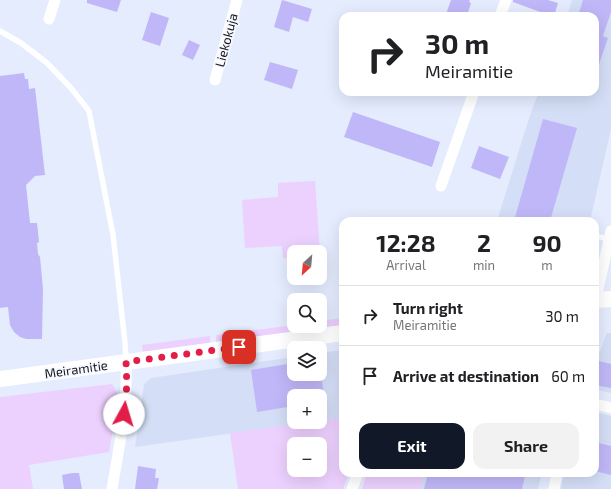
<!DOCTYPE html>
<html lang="en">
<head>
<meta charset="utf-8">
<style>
	body { margin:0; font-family:"Exo 2",sans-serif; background:#f2f2f2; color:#202124; height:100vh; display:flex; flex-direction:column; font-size:15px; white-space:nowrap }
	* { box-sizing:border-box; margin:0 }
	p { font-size:13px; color:#757577 }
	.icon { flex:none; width:22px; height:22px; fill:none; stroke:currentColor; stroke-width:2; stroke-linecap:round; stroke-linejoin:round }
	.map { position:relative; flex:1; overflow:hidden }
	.sheet { position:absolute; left:339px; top:217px; width:260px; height:260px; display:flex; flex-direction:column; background:#fff; border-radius:12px; box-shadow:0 4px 16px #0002 }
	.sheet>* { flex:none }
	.banner { position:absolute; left:339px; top:12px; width:260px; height:84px; border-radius:12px; box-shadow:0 4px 16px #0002; background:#fff; color:#202124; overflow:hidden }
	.needle { width:26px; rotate:206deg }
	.fabs { position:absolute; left:287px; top:245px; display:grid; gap:8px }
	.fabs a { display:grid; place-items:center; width:40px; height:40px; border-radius:8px; background:#fff; box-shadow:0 4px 16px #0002; font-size:20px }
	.pin { position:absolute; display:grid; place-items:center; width:34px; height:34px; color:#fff; margin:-17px; border-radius:8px; box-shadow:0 2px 6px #0006 }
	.me { position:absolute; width:44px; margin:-22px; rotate:6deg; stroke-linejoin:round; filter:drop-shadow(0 0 3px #0008) }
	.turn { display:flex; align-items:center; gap:14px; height:84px; padding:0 20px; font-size:18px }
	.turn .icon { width:52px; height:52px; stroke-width:2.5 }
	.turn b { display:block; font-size:28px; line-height:34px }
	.eta { display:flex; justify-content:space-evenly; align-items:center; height:68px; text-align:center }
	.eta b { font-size:24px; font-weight:700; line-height:28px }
	.button { display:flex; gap:8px; margin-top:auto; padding:8px 20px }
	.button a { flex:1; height:46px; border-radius:12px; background:#111827; color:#fff; font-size:16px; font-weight:700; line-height:46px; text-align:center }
	.button a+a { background:#f2f2f2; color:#202124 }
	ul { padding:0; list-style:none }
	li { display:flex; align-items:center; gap:12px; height:60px; padding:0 20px; border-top:1px solid #e0e0e0 }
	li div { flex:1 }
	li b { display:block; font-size:15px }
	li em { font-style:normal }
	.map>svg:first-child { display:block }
</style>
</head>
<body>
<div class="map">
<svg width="611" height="489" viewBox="0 0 611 489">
	<rect width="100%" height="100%" fill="#e4ecfe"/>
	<path fill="#d4def6" d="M572 0H611V129L590 221H497L529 118 539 92H595V16H567Z
		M607 333H611V393L595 389V364Z
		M343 350V418L320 421V396H294V422H312L135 447 144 384 151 378 294 357V374H320V353Z
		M595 412 611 416V489H561L564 473H595Z
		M424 473H542L538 489H420Z"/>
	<path fill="#ecd0fe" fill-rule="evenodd" d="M315 181 320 252H294V258H283L282 246 245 248 242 200 278 197V183Z
		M343 318V325L216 342V335L294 325V326H320V321Z
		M210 336V343L143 352 142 345Z
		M112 384 119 396 109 452 29 465 33 489H0V397Z
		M343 418V473H349L343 489H238L230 433 312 422H320V421ZM294 444H320V470H294Z
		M367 473H424L420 489H362Z"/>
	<path fill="#c0b7f8" d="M87 0H121L117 12 87 3Z
		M282 0 312 9 308 22 293 17 289 32 274 27Z
		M451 0H470L469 2 471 3 467 16H454L446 14Z
		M513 0H548L558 3 554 16H551L513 2Z
		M583 0H611V12L603 36 608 38 597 70H595V16H578Z
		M151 12 169 18 160 46 142 40Z
		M189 40 200 45 193 60 182 55Z
		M270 62 298 70 292 89 264 80Z
		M24 73 25 79H28L29 89 35 88 45 175 35 176 26 185 30 223H37L39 242 37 243 38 254 40 257 43 289 42 339H26L20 337 14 332 10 325 8 307 0 308V76Z
		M353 112 440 142 432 167 344 137Z
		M543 119 577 128 550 221H514Z
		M479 146 509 157 500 179 471 168Z
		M599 361 611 364V388L595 385V377Z
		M294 363V374H321L324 396H294V406L257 412 251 370Z
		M595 442 611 446V475L595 471Z
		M138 466 156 469 155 478H159L157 489H135Z
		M72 473H79L82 489H64L62 475Z
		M428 473H512L525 476 522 489H424Z"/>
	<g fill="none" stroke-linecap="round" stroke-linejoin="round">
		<path stroke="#fff" stroke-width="5.5" d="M0 31 21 43 47 63 71 88 89 111 113 235 125 343 126 360
			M595 236 609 239
			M547 473 556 475"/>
		<path stroke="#fff" stroke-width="11" d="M500 16 506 0
			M49 19 55 0
			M215 80 237 0
			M441 186 474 92
			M595 302 611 231
			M595 404 611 408
			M112 489C119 447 128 405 126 362
			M352 489 358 473
			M554 489 557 473"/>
		<path stroke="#fff" stroke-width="16" d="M595 300 611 299
			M0 379 343 333"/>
	</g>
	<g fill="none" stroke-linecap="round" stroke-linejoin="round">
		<path stroke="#e11d48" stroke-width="7" stroke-dasharray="0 12.6" d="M124 414C127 397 127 380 126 362L239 347"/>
	</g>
	<g text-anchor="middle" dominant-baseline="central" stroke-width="3.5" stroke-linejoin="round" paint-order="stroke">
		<g font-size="13" fill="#14171f" stroke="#f7f9fe">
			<text transform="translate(226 40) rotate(-75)">Liekokuja</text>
			<text transform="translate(76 369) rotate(-8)">Meiramitie</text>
		</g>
	</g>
</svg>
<div class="fabs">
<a><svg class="needle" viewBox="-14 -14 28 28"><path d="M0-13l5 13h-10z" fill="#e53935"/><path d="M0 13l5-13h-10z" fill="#757577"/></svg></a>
<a><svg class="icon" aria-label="search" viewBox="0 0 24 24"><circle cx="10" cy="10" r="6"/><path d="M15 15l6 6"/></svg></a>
<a><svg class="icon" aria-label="layers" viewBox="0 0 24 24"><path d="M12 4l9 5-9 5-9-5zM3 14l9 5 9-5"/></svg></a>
<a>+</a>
<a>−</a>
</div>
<div class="pin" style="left:239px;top:347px;background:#d93025"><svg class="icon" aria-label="arrive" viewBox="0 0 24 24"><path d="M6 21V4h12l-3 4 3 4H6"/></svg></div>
<svg class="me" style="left:124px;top:414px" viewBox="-20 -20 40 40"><circle r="19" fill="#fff"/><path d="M0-13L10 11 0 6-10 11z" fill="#e11d48"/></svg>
<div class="banner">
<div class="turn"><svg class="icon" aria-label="right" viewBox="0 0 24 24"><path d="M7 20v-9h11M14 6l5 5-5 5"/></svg><div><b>30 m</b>Meiramitie</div></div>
</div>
<section class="sheet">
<div class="eta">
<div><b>12:28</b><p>Arrival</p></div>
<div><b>2</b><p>min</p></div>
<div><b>90</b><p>m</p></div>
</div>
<ul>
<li><svg class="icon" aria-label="right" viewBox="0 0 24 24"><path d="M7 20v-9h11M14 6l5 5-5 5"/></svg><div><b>Turn right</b><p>Meiramitie</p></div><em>30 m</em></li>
<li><svg class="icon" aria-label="arrive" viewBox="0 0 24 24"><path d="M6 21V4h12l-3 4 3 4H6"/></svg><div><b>Arrive at destination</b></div><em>60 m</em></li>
</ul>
<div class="button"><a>Exit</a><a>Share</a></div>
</section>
</div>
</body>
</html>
